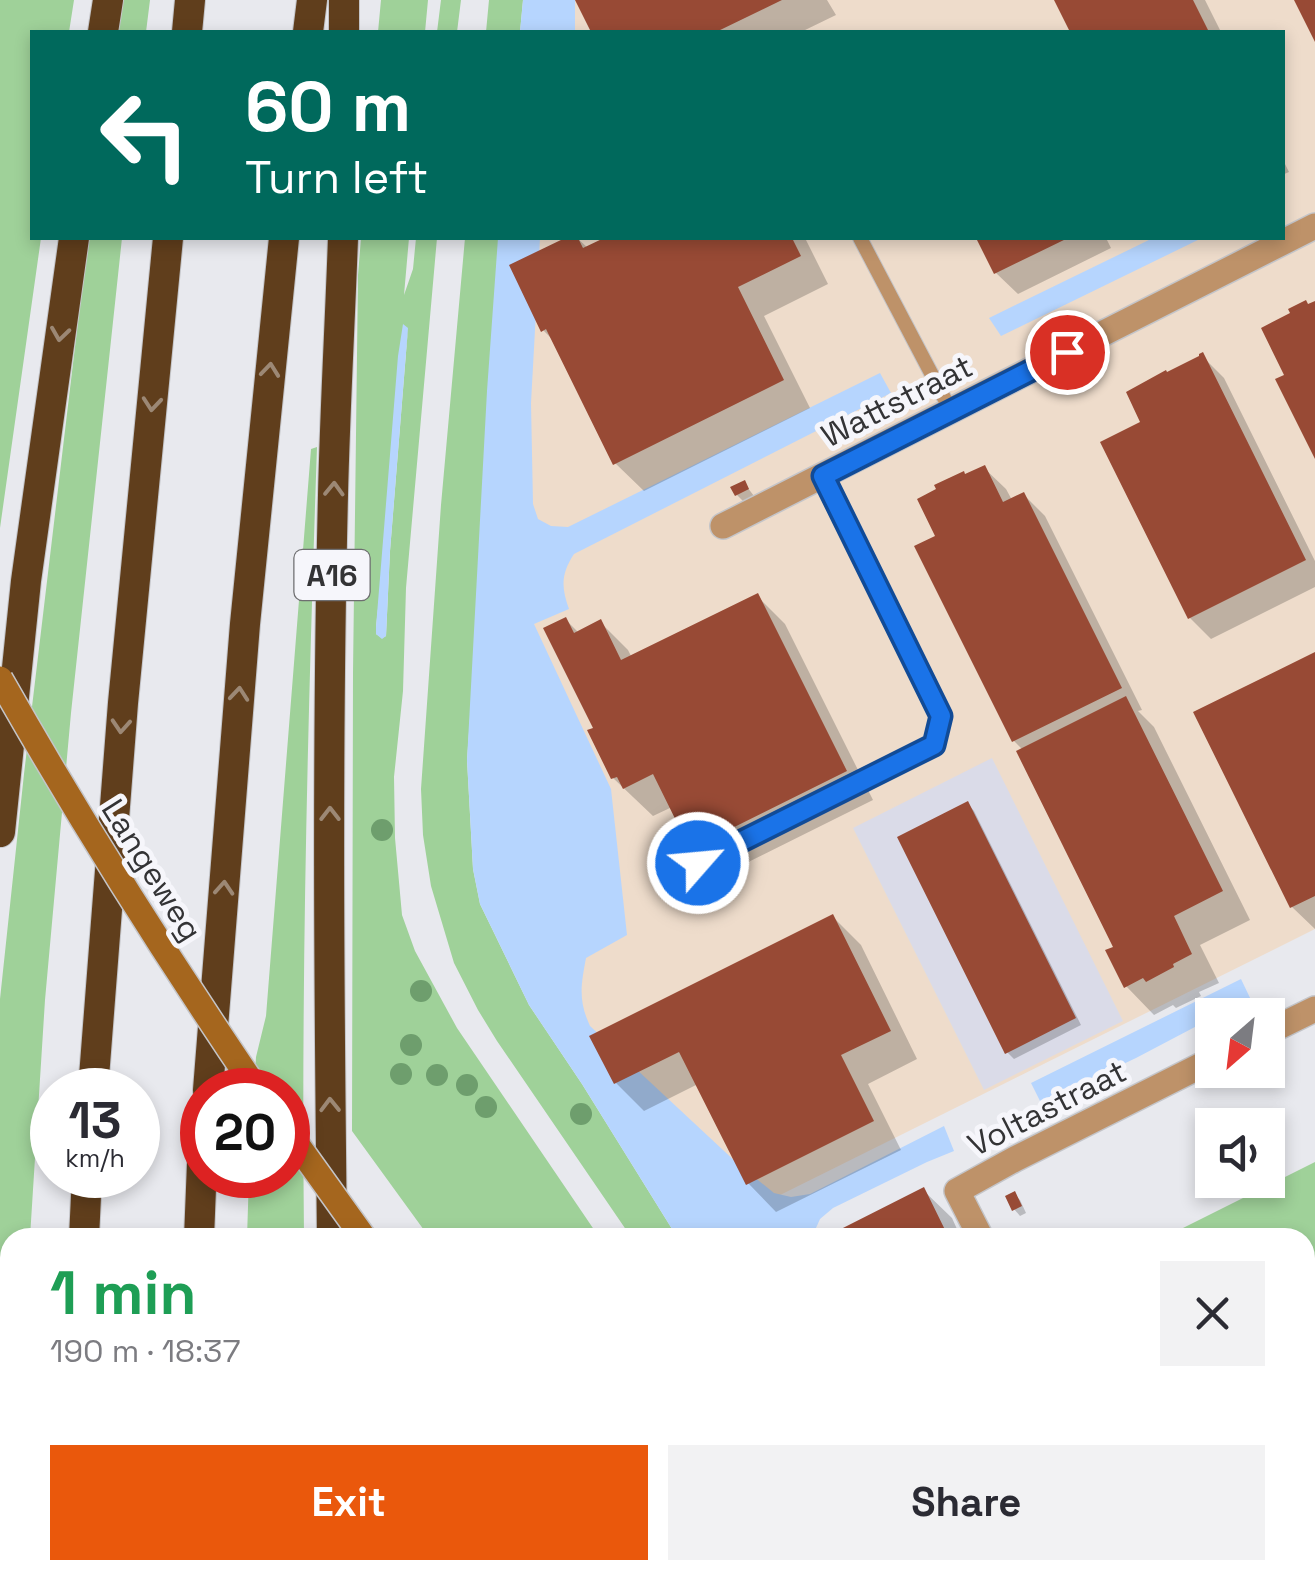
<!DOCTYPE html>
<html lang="en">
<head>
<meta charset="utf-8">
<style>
	body { margin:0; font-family:"Space Grotesk",sans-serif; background:#f2f2f3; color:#2b2b33; height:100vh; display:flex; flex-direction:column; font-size:38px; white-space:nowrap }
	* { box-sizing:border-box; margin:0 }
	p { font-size:32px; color:#7c7c81 }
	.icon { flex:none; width:55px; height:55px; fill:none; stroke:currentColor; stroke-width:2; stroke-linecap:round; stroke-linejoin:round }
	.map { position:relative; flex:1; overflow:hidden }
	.drawer { position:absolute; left:0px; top:1228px; width:1315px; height:352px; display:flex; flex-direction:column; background:#fff; border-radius:30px 30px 0 0; box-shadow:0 5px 15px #0003 }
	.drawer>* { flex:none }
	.top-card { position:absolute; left:30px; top:30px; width:1255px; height:210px; border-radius:0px; box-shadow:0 5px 15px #0003; background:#00695c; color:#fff; overflow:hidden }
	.needle { width:65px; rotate:208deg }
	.fabs { position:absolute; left:1195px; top:998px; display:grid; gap:20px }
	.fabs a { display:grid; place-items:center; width:90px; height:90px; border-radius:0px; background:#fff; box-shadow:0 5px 15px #0003; font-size:50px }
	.speed { position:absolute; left:30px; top:1068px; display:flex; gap:20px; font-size:50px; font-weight:700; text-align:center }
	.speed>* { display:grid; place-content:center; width:130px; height:130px; border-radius:50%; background:#fff; box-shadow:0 5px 15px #0003; line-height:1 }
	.speed small { font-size:25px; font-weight:400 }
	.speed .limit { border:15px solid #d22; background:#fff; color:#111 }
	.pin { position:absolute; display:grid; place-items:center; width:85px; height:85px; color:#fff; margin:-42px; border:5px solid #fff; border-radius:50%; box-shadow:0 2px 10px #0007 }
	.me { position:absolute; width:110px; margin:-55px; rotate:63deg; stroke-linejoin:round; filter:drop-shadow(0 0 8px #0008) }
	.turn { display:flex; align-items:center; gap:35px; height:210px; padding:0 50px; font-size:45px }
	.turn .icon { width:130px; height:130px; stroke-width:2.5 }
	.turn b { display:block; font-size:70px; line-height:85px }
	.round { display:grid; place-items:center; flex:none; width:105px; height:105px; border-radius:0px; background:#f2f2f3 }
	.summary { display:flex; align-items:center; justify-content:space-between; height:170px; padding:0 50px }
	h1 { font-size:60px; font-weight:700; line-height:75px; color:#1e9e55 }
	.primary-button { display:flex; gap:20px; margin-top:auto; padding:20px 50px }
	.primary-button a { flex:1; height:115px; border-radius:0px; background:#ea580c; color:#fff; font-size:40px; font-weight:700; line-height:115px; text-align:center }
	.primary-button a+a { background:#f2f2f3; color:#2b2b33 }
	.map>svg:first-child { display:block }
</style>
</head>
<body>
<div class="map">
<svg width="1315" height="1579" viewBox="0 0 1315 1579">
	<rect width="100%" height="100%" fill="#e8e9ee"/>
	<path fill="#eedccb" d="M540 0H1315V929L722 1224 545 981 508 238H1282V32H536Z"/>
	<path fill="#dadbe8" d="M992 758 1123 1021 984 1090 853 828Z"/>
	<path fill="#9fd199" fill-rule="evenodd" d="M0 0H74L69 32H32V238H41L0 528Z
		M122 0H150L146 32H118Z
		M381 0H428L425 32H378Z
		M441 0H461L457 32H437Z
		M489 0H523L520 32H486Z
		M88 238H122L71 713 45 1000 30 1237 10 1238V1570H13V1579H0V999L24 774Z
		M361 238H409L404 295 413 269 416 238H437L406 588 403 691 394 777 395 838 402 915 415 951 457 1028 599 1237H429L352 1131 353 673 358 275ZM408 328 390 551 386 636 382 638 376 634V627Z
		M465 238H504L467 760 473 869 480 904 529 1005 582 1084 677 1237H631L497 1041 478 1010 454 963 431 886 423 835 421 789 441 505Z
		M317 447C308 711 301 974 304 1237L247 1238 249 1175H288V1090H254L256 1057 266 1016 311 449Z
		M1315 1162V1579H1257L1252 1570H1305V1238L1165 1237Z
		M233 1570H317V1579H232Z
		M364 1570H613L621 1579H364Z
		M718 1570H830L837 1579H726Z"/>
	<path fill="#b6d5fe" d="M523 0H575V32H520Z
		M498 238H540L531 403 533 504 538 519 551 526 568 527 880 373 891 393 574 554C561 574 561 587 569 609L534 624 611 789 627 935 586 958C581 985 578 1000 590 1026L738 1164 774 1193 791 1197 810 1194 944 1126 954 1151 927 1162 833 1208 820 1219 812 1237H677L582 1084 529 1005 480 904 473 869 467 760 487 391Z
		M1153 238H1202L1001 336 989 318Z
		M403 324 408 328 390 551 386 636 382 639 376 634V627L398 356Z
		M1241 979 1252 1002 1212 1015V1018L1136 1058 1041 1103 1031 1083Z"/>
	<path fill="#0003" d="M578 0H827L836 15 801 32H594Z
		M1057 0H1205L1221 32H1073Z
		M1282 158 1289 172 1282 175Z
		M570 238H577L588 248 610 238H805L828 284 764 316 810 408 644 491 615 463 555 342 543 330 512 266Z
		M979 238H1106L1111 248 1018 294 996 273Z
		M1203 357 1224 378 1315 561V587L1211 639 1190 618 1144 423Z
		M984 468 1006 489 1012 500 1024 495 1045 516 1142 710 1138 711 1154 727 1250 920 1200 945 1219 983 1199 992 1201 996 1176 1008 1173 1005 1154 1015 1126 986 1116 948 1023 750 1014 741 938 537 966 477Z
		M744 483 754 496 743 501 737 495Z
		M757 596 785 624 873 800 720 876 692 848 672 807 653 816 613 778 596 729 566 620 579 633 600 622 628 650 632 658Z
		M1315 654V929L1292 907Z
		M968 804 974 811 1081 1025 1014 1059 1007 1052Z
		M833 917 861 945 917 1059 868 1084 901 1150 776 1212 748 1183 698 1084 644 1111 616 1083Z
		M923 1190 952 1218 961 1238H843Z
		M1014 1194 1020 1200 1026 1213 1020 1216 1014 1209Z
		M993 1570H1129L1133 1579H997Z"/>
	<path fill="#984a35" d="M575 0H782L716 32H591Z
		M1054 0H1193L1209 32H1070Z
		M1294 0H1315V42Z
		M565 238H578L583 248 604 238H792L801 256 738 287 784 380 613 465 546 329 541 332 509 265Z
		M976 238H1068L994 274Z
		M1306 300 1308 304 1315 301V459L1275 379 1284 375 1261 328 1290 313 1288 309Z
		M1203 352 1306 560 1188 619 1100 442 1140 422 1126 392 1166 370 1167 372 1199 356V354Z
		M985 465 1003 502 1024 492 1122 688 1012 742 914 546 935 536 917 499 936 489 934 485 964 471 965 474Z
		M745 480 749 489 735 496 730 487Z
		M758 593 847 771 690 849 653 774 623 789 617 777 611 779 587 730 593 728 543 628 566 617 574 633 601 619 621 660Z
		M1315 652V896L1290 908 1193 712Z
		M1126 696 1223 891 1174 916 1192 954 1173 964 1174 967 1146 982 1143 978 1124 988 1105 950 1113 947 1016 751Z
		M968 801 1076 1018 1005 1054 897 837Z
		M833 914 891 1031 841 1055 874 1121 746 1185 679 1052 614 1084 589 1036Z
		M924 1187 949 1238H841L837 1231Z
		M1015 1191 1022 1206 1012 1211 1005 1196Z
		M990 1570H1117L1121 1579H994Z"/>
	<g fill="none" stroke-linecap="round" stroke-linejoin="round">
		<g stroke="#c4c5c9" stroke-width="16">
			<path id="service" d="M860 238 951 411
				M698 863 933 745 941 717 823 475"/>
		</g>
		<g stroke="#c4c5c9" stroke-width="28">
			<path id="minor" d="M723 526 1315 226
				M1268 1032 1315 1009
				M981 1238 957 1191 1015 1159 1212 1060
				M1148 1570 1152 1579"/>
		</g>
		<g stroke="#c4c5c9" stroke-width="28">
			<path id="secondary" d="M639 1570 647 1579"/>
		</g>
		<g stroke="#c4c5c9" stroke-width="32">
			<path id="motorway" d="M344 0V32
				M103 32 108 0
				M187 32 190 0
				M308 32 312 0
				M0 832 26 581 74 238
				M93 1090 123 703 168 238
				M208 1090 245 624 284 238
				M84 1238 87 1175
				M199 1238 202 1163
				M332 1238C329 990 327 742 333 495 335 409 340 323 343 238
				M342 1570 343 1579
				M65 1579 66 1570
				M181 1579 182 1570"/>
		</g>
		<use href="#service" stroke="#be9269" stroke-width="14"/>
		<use href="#minor" stroke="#be9269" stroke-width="25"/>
		<use href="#secondary" stroke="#a5661e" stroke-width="25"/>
		<use href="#motorway" stroke="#603e1c" stroke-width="30"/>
		<g stroke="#c4c5c9" stroke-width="28" stroke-linecap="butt">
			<path id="secondary-bridge" d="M0 679C80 820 166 956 257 1090
				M288 1132 364 1238"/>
		</g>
		<use href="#secondary-bridge" stroke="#a5661e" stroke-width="25"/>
	</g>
	<g fill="#6e9e6d">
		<circle cx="382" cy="830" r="11"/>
		<circle cx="421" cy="991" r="11"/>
		<circle cx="411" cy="1045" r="11"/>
		<circle cx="401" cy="1074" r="11"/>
		<circle cx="437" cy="1075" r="11"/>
		<circle cx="467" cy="1085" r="11"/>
		<circle cx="486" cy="1107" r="11"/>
		<circle cx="581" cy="1114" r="11"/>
	</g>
	<defs><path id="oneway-chevron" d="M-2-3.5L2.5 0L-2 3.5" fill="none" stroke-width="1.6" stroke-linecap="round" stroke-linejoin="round" transform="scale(2.5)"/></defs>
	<g stroke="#9c8875">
		<use href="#oneway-chevron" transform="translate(60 334) rotate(98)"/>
		<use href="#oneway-chevron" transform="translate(270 370) rotate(-84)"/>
		<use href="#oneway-chevron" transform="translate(152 404) rotate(95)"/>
		<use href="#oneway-chevron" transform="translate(334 489) rotate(-88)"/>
		<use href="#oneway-chevron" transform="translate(239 694) rotate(-85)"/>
		<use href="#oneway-chevron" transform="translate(121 726) rotate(94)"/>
		<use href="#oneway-chevron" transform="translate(330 814) rotate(-90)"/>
		<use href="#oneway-chevron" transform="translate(224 888) rotate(-86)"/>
		<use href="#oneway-chevron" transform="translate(330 1105) rotate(-91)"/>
	</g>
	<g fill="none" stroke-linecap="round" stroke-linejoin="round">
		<g stroke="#114b97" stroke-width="25">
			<path id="route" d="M698 863 934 745 941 716 823 476 1067 352"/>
		</g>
		<use href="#route" stroke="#1a73e8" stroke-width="18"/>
	</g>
	<g text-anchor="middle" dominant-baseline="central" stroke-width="10" stroke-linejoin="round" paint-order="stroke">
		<rect fill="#f6f6fb" stroke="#6e6e70" stroke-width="2.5" x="294.5" y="550" width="75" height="50" rx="8"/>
		<g font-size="30" font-weight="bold" fill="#333335">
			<text x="332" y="575">A16</text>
		</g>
		<g font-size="32" fill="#333335" stroke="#f6f6fb">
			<text transform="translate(897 401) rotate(-27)">Wattstraat</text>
			<text transform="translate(152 870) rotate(58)">Langeweg</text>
			<text transform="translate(1047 1108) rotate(-27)">Voltastraat</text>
		</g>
	</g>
</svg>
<div class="fabs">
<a><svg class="needle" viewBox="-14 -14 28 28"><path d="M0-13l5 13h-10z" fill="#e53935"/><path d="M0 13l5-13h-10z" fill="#7c7c81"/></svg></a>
<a><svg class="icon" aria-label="sound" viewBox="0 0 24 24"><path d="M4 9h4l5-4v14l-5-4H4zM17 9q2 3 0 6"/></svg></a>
</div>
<div class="speed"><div>13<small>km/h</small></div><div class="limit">20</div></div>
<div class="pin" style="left:1067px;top:352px;background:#d93025"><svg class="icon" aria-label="arrive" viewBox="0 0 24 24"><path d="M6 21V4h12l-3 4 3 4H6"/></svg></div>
<svg class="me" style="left:698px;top:863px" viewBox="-20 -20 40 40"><circle r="17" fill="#1a73e8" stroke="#fff" stroke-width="3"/><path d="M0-11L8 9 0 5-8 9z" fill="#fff"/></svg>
<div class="top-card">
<div class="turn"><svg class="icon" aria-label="left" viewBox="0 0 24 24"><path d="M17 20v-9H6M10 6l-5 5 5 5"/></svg><div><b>60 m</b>Turn left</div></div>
</div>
<section class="drawer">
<div class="summary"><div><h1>1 min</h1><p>190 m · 18:37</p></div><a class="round"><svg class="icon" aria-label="close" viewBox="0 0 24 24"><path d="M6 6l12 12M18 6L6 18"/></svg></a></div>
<div class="primary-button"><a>Exit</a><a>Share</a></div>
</section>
</div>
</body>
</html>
